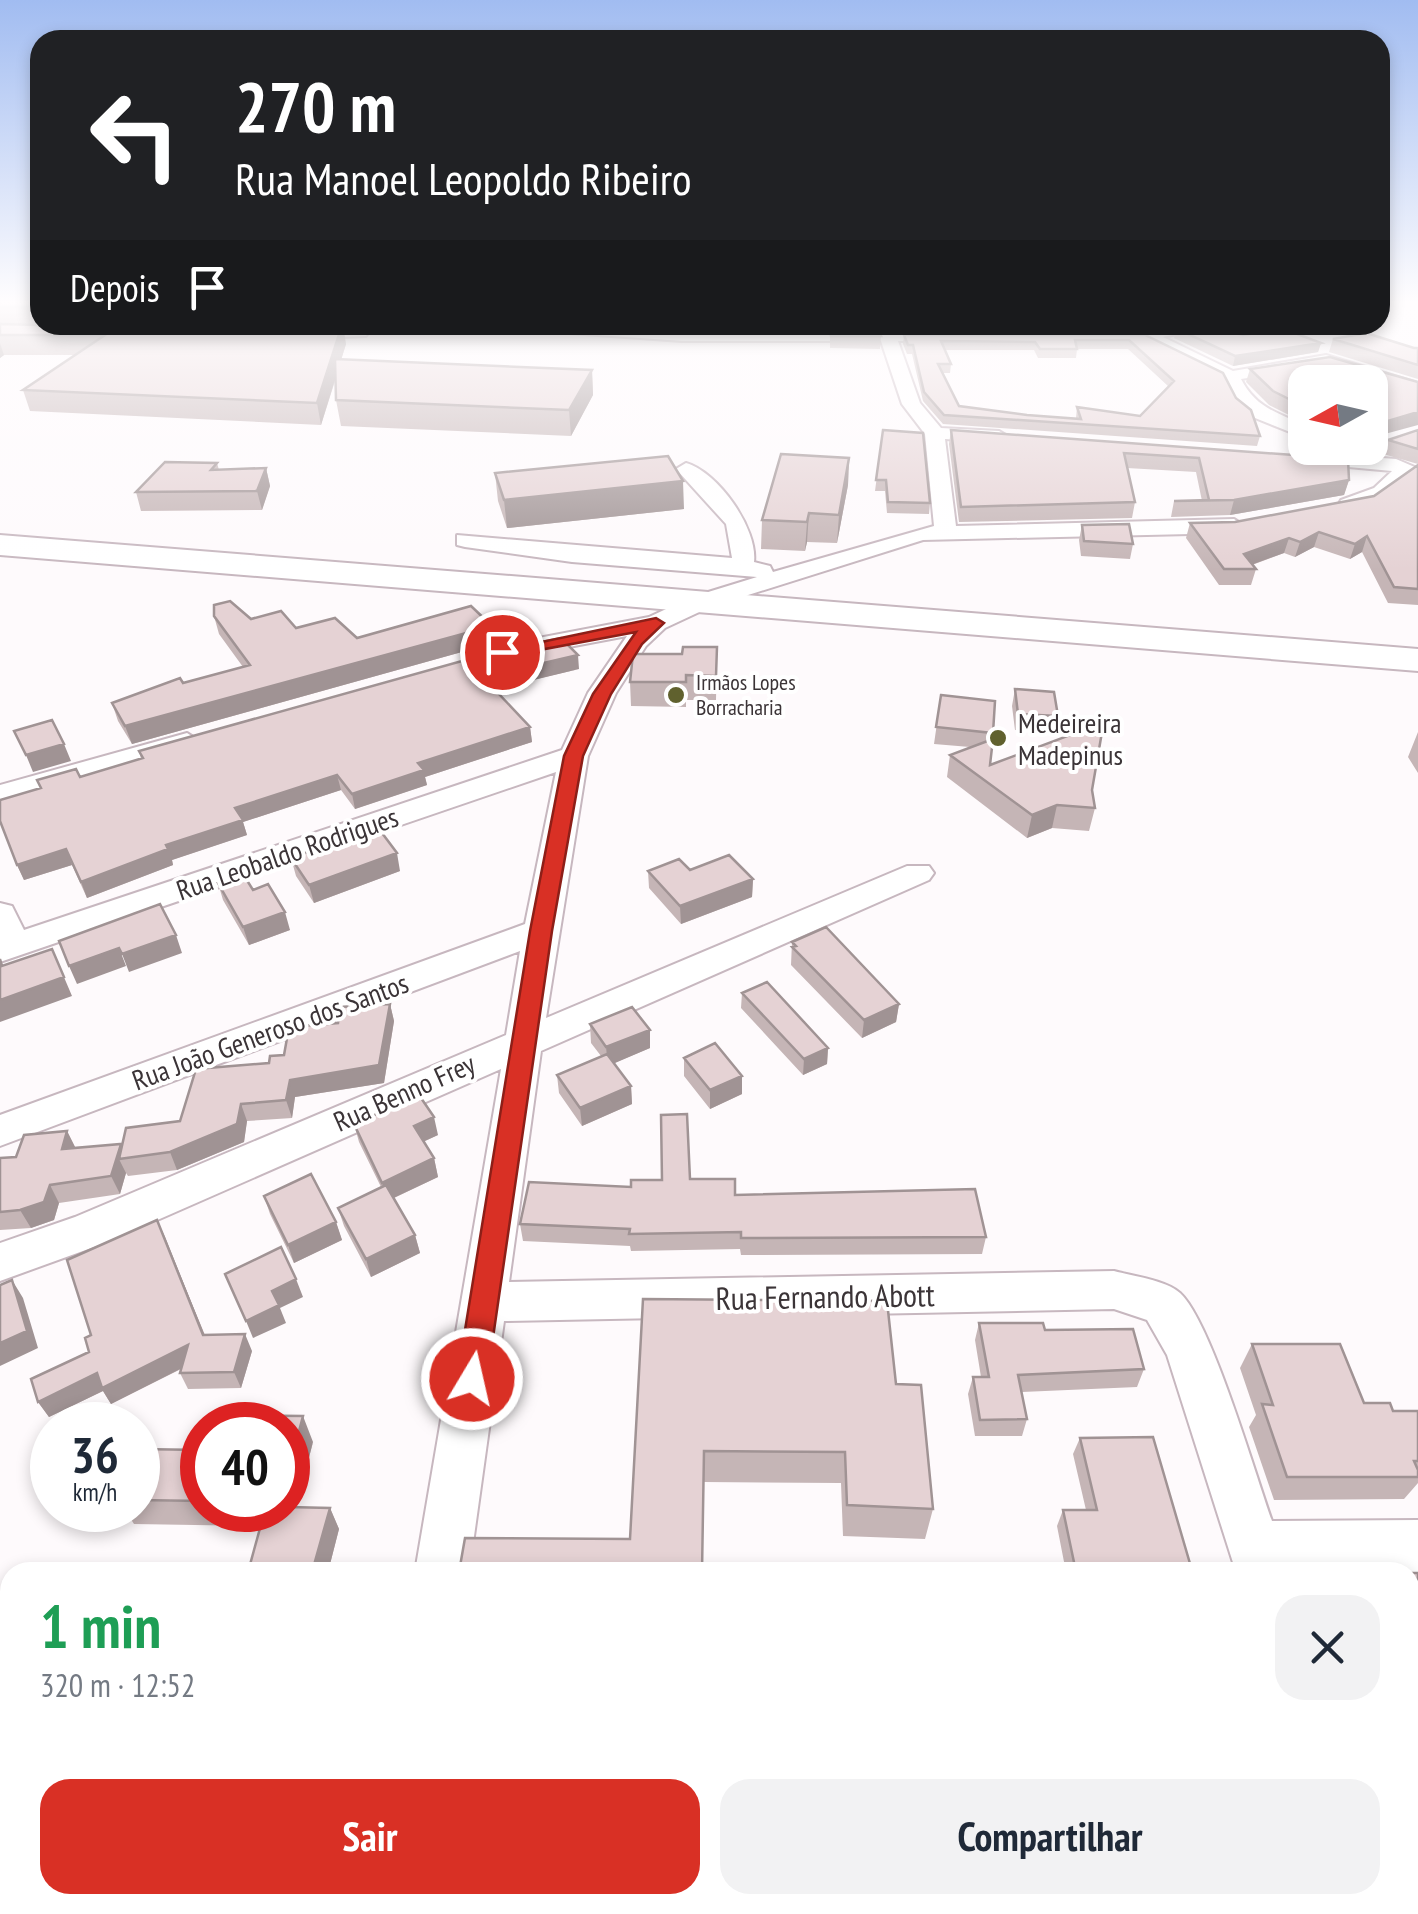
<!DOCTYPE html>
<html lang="pt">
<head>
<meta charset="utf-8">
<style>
	body { margin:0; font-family:"PT Sans Narrow",sans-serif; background:#f2f2f3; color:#1f2937; height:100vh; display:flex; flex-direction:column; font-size:38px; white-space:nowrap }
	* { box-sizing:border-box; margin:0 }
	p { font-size:32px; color:#747a83 }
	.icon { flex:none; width:55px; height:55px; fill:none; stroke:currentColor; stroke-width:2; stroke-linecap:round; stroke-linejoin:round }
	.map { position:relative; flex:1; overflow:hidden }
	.details { position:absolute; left:0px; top:1562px; width:1420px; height:352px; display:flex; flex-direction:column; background:#fff; border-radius:30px 30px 0 0; box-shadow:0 5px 15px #0003 }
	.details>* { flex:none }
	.hud { position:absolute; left:30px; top:30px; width:1360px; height:305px; border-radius:30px; box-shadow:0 5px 15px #0003; background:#202124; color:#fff; overflow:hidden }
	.needle { width:65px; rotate:262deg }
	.controls { position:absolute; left:1288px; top:365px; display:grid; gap:20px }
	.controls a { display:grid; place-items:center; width:100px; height:100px; border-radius:20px; background:#fff; box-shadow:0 5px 15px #0003; font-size:50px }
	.speed { position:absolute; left:30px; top:1402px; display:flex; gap:20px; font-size:50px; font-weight:700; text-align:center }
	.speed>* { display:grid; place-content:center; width:130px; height:130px; border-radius:50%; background:#fff; box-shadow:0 5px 15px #0003; line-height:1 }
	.speed small { font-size:25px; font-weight:400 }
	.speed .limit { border:15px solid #d22; background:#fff; color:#111 }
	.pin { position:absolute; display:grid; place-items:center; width:85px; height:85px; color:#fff; margin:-42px; border:5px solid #fff; border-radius:50%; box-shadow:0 2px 10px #0007 }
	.me { position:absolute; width:110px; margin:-55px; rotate:9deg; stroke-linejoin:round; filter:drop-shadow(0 0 8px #0008) }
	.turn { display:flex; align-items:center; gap:35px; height:210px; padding:0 40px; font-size:45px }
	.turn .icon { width:130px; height:130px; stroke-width:2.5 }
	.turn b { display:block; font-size:70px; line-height:85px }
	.then { display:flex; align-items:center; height:95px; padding:0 40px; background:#0003; gap:20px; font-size:38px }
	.round { display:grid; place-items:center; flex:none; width:105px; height:105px; border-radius:30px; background:#f2f2f3 }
	.overview { display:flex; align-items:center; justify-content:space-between; height:170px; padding:0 40px }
	h1 { font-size:60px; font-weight:800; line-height:75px; color:#1e9e55 }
	.action { display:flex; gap:20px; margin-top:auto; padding:20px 40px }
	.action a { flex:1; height:115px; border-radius:30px; background:#d93025; color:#fff; font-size:40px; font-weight:800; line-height:115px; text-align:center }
	.action a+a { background:#f2f2f3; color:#1f2937 }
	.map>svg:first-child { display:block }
</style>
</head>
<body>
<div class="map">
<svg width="1418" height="1914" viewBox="0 0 1418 1914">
	<rect width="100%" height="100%" fill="#fefafc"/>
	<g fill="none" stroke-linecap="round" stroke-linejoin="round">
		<g stroke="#c7b7bf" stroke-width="4">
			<path id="minor" d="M519 325 878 331 876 325H892L894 331 954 333 956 336 948 341H898L920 403 941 428 999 431 1009 437 999 443 945 439 956 526 1234 519 1245 526 1234 533 923 540 710 607 665 628 646 646 616 693 588 756 546 1018 907 866H929L934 873 929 880 541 1051 509 1282 1114 1271C1132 1276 1166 1280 1180 1293 1211 1321 1255 1474 1272 1521L1418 1520V1572H1236L1167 1355 1147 1320 1114 1309 504 1321 469 1572H415L501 1069 105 1243 0 1281V1243L75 1217 506 1035 520 951 0 1146V1115L525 924 556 772 0 962V903L12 906 24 930 562 750 588 693 627 636 516 657 503 649 507 644 649 617 692 597 757 577 572 562 465 547 457 545V535L732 558 726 524 676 469 686 463C718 472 758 529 754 562L770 566 773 572 934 526 925 434 902 404 881 341H682L527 330Z
				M1174 325H1201L1200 329 1163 337 1233 371 1326 355 1418 383V394L1326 366 1241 379C1255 407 1277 413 1305 425V438L1250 416 1237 405 1223 379 1144 340H1100L1092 335 1100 330Z
				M360 328 368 333 366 336 296 339 288 334 296 329Z
				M1300 452 1396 459 1417 468 1388 496 1349 511 1338 505 1341 500 1374 488 1392 471 1293 462V454Z
				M187 733 201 742 197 748 0 803V785Z
				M358 1905H422L421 1914H357Z
				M1336 1905H1400L1403 1914H1339Z"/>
		</g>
		<g stroke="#c7b7bf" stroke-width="4">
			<path id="highway" d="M0 535 1418 649V671L0 555Z"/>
		</g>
		<use href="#minor" fill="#fff" fill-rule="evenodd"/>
		<use href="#highway" fill="#fff" fill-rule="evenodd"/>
	</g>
	<path fill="#c5b5b6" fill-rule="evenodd" d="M0 302H40V325L346 344 341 360 592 370 593 395 571 436 341 426 336 400V378L321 425 30 411 23 390 74 355H4L0 358Z
		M621 325H874L873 327H682Z
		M895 325H1039L897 327Z
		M1177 329 1243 335 1321 343 1318 352 1233 366 1174 338Z
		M830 332 881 336 880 349 830 348Z
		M904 335H1145L1260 436 1257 446 943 424 923 401 912 354H907L903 344ZM1077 349H1128L1168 386 1140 416 1077 407 1076 418 1027 415 959 406 943 373H950L951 364 945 350H1034L1038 358H1076Z
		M1333 339 1418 348V379L1329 352Z
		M1250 369 1418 382 1370 438V382H1305V423L1269 405 1246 382Z
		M883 430 930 503 929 514 887 513 885 491H875Z
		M951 430 1348 459 1349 480 1344 495 1230 515 1171 517 1174 501H1202L1196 472 1127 468 1135 502 1132 518 959 522 949 444Z
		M1418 430V464L1383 454 1388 440Z
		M849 458 848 485 837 543 807 542 805 551 761 549 762 520Z
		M217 463 219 470 266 468 270 486 262 510 141 511 136 492Z
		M1418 465V605L1388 603 1362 552 1350 559 1314 547 1295 557 1284 553 1252 565 1256 569 1251 585H1219L1186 538 1190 523 1235 522 1374 496Z
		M495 473 684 509 507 528 498 501Z
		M1082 525 1133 544 1130 559 1081 556 1079 540Z
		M214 616 251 619 296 628 357 638 492 626 494 643 132 744 118 721 112 703 243 667 219 634Z
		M717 647 716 700H686V707L631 706 630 682 682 654Z
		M579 669 494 689 530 727 532 742 425 777 427 785 355 809 341 790 243 822 247 835 172 860 173 865 87 898 72 865 24 880 17 865 141 759 139 751Z
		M1015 689 1058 716 1054 733 1015 730 1012 706Z
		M941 695 995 701 990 765 1092 790 1095 808 1089 831 1052 828 1027 838 947 777 950 755 970 747 934 744Z
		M1418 732V773L1408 757Z
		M343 836 400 871 314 903 296 876 291 858 344 840Z
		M690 870 753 879 752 897 681 924 649 888 648 871Z
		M218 883 253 890 290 930 249 945 223 900Z
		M792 942 899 1004 896 1022 862 1038 791 965Z
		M742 993 828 1048 827 1064 803 1075 741 1008Z
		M390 1004 394 1021 384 1083 295 1097 292 1118 247 1121 244 1142 177 1170 128 1176 126 1173 120 1194 59 1203 54 1220 31 1228 0 1230V1158L16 1157 67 1131 75 1147 122 1146 180 1121 269 1063 338 1023Z
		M590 1024 650 1030V1048L614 1063 631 1086 632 1104 582 1126 559 1093 557 1075 601 1056 591 1043Z
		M684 1058 742 1076V1094L710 1109 684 1076Z
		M354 1124 438 1135 423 1142 434 1158 438 1177 394 1198 415 1235 420 1253 371 1277 344 1226 338 1208 381 1187 359 1142Z
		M690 1179 735 1195 986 1237 982 1254 741 1255 740 1249 631 1251 630 1246 523 1241 520 1224 631 1187Z
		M264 1196 336 1222 342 1240 294 1263 270 1214Z
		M157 1220 205 1335 252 1351 241 1388 188 1389 180 1373 181 1369 111 1404 103 1391 49 1417 38 1402 89 1352 91 1335Z
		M643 1299 896 1384 933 1509 925 1539 843 1536 841 1483 704 1482 630 1539Z
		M979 1323 1045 1330 1144 1369 1137 1387 1022 1392 1027 1419 1022 1436H975L968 1394 973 1377H981L975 1340Z
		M1252 1344 1364 1403 1393 1411H1418V1483L1404 1499 1274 1500 1249 1427 1256 1415 1240 1368Z
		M1080 1438 1191 1567 1188 1572H1066L1057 1526 1063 1510H1086L1073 1454Z
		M313 1442 296 1507 330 1508 339 1529 328 1572H248L260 1526 134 1524 125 1510H138V1449L202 1450V1510H288Z
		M1410 1573H1418V1812L1410 1789Z
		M10 1767V1881H0V1793Z
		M1199 1905H1293L1296 1914H1201Z"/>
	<path fill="#a09394" d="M343 325 346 344 321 425 317 403Z
		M0 343 4 355 0 358Z
		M1321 343 1318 352 1233 366 1235 356Z
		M592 370 593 395 571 436 569 410Z
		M1418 412V425L1370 438V433L1374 425Z
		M849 458 848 485 837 543 839 515Z
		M266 468 270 486 262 510 257 491Z
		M1349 480 1344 495 1230 515 1234 500Z
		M683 481 684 509 507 528 504 500Z
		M809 513 807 542 805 551 807 522Z
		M1319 532 1314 547 1295 557 1300 542Z
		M1367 536 1362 552 1350 559 1355 544Z
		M1289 538 1284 553 1240 569 1244 554Z
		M492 626 494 643 132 744 125 726Z
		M578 655 579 669 485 692 483 677Z
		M530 727 532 742 425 777 427 785 355 809 352 794 418 763Z
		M64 744 71 761 33 772 26 755Z
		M337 775 341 790 243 822 247 835 172 860 173 865 87 898 81 882 166 845 235 808Z
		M1057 805 1052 828 1027 838 1032 815Z
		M66 849 72 865 24 880 17 865Z
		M397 853 400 871 314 903 309 885Z
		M753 879 752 897 681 924 680 906Z
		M285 912 290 930 249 945 243 927Z
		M176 935 182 953 129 972 122 954Z
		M119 948 126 966 77 984 69 966Z
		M52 949 72 996 0 1022V1000Z
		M390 1004 394 1021 384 1083 295 1097 292 1118 286 1100 290 1080Z
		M899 1004 896 1022 862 1038 864 1020Z
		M650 1030V1048L608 1066 606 1047Z
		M828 1048 827 1064 803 1075 804 1059Z
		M742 1076V1094L710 1109V1090Z
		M631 1086 632 1104 582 1126 580 1108Z
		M241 1104 247 1121 244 1142 177 1170 170 1152Z
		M434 1117 438 1135 418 1144 414 1126Z
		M67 1131 76 1149H62Z
		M121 1144 127 1158 119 1159 126 1173 120 1194 111 1176Z
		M434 1158 438 1177 387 1201 382 1183Z
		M50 1185 59 1203 54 1220 31 1228 20 1210Z
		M157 1220 165 1237 211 1351 203 1335Z
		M336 1222 342 1240 294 1263 288 1245Z
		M415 1235 420 1253 371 1277 366 1259Z
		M296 1279 303 1297 280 1308 286 1323 253 1338 246 1321 272 1291Z
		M12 1280 23 1298 38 1348 0 1366V1343Z
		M245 1334 252 1351 241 1388 234 1372Z
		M188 1345 196 1361 111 1404 103 1391 49 1417 38 1402 97 1373Z
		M303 1416 313 1442 291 1527 288 1510V1473Z
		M330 1508 339 1529 328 1572H312Z
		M153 1905H173L171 1914H150Z"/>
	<path fill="#e5d2d4" stroke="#a09394" stroke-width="2.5" fill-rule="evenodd" d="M0 302H40V307H0Z
		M0 324 40 325H342L317 403 23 390 105 335H0Z
		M1194 325H1206L1243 335 1284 329 1321 343 1235 356 1177 329Z
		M830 332H879L881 336H831Z
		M1366 333 1414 348H1418V365L1333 339Z
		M904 335H1145L1223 373 1236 398 1251 410 1260 436 944 415 924 392 913 345H908ZM1075 340H1129L1174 381 1140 416 1077 407 1081 419 1027 415 959 406 938 364H951L941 341 1035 342 1040 349H1077Z
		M1330 357 1418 382V412L1374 425 1370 430V382H1305V407L1273 391 1250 369Z
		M335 359 592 370 569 410 336 400Z
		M883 430 923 433 930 503 888 502 886 480H876Z
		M951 430 1348 459 1349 480 1234 500 1174 501 1209 500 1199 458 1124 453 1135 502 961 507Z
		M1418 430V449L1388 440Z
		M781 454 849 458 839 515 809 513 807 522 762 520Z
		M668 456 683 481 504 500 495 473Z
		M165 462 217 463 211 470 266 468 257 491 136 492Z
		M1418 465V589L1394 587 1367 536 1355 544 1319 532 1300 542 1289 538 1244 554 1256 569H1224L1190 523 1235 522 1374 496Z
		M1129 524 1133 544 1084 541 1082 525Z
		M230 601 251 619 281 611 296 628 335 618 357 638 471 606 492 626 125 726 112 703 180 678 183 683 250 665 214 616V605Z
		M561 638 578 655 483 677 530 727 418 763 424 770 352 794 337 775 235 808 243 820 166 845 168 849 81 882 66 849 17 865 0 821V800L41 788 37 780 76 769 80 777 143 758 139 751 505 649Z
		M683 647H717L716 676 686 675V682H630L633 654H682Z
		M1015 689 1054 692 1058 716 1018 714Z
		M941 695 995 701 993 733 936 727Z
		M52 720 64 744 26 755 14 731Z
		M1086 729 1102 732 1092 790 1095 808 1057 805 1032 815 950 755 993 739 990 765Z
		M376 825 397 853 309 885 291 858 345 839 343 836Z
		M729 855 753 879 680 906 648 871 679 859 690 870Z
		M243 874 253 890 268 884 285 912 243 927 218 883Z
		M160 904 176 935 122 954 119 948 69 966 59 941Z
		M826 927 899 1004 864 1020 792 947 796 946 792 942Z
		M52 949 64 977 0 1000V959L2 966Z
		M767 982 828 1048 804 1059 742 993Z
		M390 1004 379 1065 290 1080 286 1100 241 1104 237 1124 170 1152 119 1159 126 1128 180 1121 196 1069 269 1063 270 1056 284 1055 289 1027 338 1023 340 1007Z
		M632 1007 650 1030 606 1047 590 1024Z
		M715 1043 742 1076 710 1090 684 1058Z
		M607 1054 631 1086 580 1108 557 1075Z
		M419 1095 434 1117 414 1126 434 1158 382 1183 354 1124Z
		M687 1114 690 1179H735V1195L975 1189 986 1237 741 1238V1232L629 1234 630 1229 520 1224 529 1182 631 1187V1180H662L661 1115Z
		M67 1131 62 1149 121 1144 111 1176 50 1185 44 1202 20 1210 0 1212V1158L16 1157 24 1135Z
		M311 1174 336 1222 288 1245 264 1196Z
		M386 1185 415 1235 366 1259 338 1208Z
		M157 1220 203 1335 245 1334 234 1372 180 1373 188 1345 102 1388 97 1373 38 1402 31 1379 89 1352 85 1338 91 1335 67 1260Z
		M281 1247 296 1279 272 1291 279 1305 246 1321 225 1274Z
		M12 1280 27 1331 0 1343V1285Z
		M643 1299 887 1301 896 1384 921 1385 933 1509 847 1505 845 1452 704 1451 702 1572H459L465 1538 630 1539Z
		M979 1323H1043L1045 1330 1133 1329 1144 1369 1018 1375 1027 1419 980 1420 973 1377H989Z
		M1252 1344H1340L1364 1403H1390L1393 1411H1418V1461H1414L1418 1470V1477H1287L1262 1404 1273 1405Z
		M218 1415 303 1416 288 1473V1425H215Z
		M1153 1437 1191 1567H1178L1180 1572H1089L1088 1567H1075L1063 1510H1097L1080 1438Z
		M138 1449 202 1450V1501L138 1500Z
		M288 1507 330 1508 312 1572H248L265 1510H288Z
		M1410 1573H1418V1749L1414 1738H1410Z
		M10 1767V1866H0V1793Z
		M68 1905H153L150 1914H65Z
		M1213 1905H1293L1296 1914H1215Z"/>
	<linearGradient id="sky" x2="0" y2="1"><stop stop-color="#a1bcf1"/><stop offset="0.53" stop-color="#fffdfe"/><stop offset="1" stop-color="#fffdfe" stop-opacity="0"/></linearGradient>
	<rect width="1418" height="570" fill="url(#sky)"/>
	<path fill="#d93025" stroke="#8d1f18" stroke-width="2.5" d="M656 618 664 623 642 644 611 694 583 756 552 931 487 1379 483 1389 472 1393 461 1389 457 1379 530 931 564 756 593 694 636 632 502 657 494 652Z"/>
	<g fill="#60612e" stroke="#fff" stroke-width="4">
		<circle cx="676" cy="695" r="10"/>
		<circle cx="998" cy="738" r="10"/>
	</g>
	<g text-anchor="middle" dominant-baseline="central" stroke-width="8" stroke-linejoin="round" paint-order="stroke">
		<g font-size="22" fill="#3b3437" stroke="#fff" text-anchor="start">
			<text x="696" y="682">Irmãos Lopes<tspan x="696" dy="25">Borracharia</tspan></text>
		</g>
		<g font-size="28" fill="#3b3437" stroke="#fff" text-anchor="start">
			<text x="1018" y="722">Medeireira<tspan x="1018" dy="32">Madepinus</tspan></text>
		</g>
		<g font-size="28" fill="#3b3437" stroke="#fff">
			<text transform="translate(287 853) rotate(-19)">Rua Leobaldo Rodrigues</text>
			<text transform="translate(270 1031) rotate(-20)">Rua João Generoso dos Santos</text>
			<text transform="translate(404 1092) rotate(-24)">Rua Benno Frey</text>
		</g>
		<g font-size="32" fill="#3b3437" stroke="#fff">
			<text transform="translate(825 1296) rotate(-1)">Rua Fernando Abott</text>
		</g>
	</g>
</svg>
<div class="controls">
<a><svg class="needle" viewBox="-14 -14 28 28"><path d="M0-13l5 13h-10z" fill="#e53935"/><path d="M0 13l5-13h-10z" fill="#747a83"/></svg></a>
</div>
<div class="speed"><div>36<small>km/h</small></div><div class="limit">40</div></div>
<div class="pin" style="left:502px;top:652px;background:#d93025"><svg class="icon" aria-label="arrive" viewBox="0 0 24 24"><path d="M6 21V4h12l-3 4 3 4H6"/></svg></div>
<svg class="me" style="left:472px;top:1379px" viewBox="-20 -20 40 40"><circle r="17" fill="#d93025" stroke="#fff" stroke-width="3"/><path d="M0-11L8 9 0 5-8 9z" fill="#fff"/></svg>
<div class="hud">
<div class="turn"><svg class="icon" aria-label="left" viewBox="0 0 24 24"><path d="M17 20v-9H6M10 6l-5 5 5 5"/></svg><div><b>270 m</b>Rua Manoel Leopoldo Ribeiro</div></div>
<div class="then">Depois<svg class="icon" aria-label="arrive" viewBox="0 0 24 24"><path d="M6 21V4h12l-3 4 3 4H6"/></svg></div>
</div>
<section class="details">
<div class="overview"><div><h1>1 min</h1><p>320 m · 12:52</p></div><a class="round"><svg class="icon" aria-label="close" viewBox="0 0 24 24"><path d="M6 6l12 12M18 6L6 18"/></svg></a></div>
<div class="action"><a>Sair</a><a>Compartilhar</a></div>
</section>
</div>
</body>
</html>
